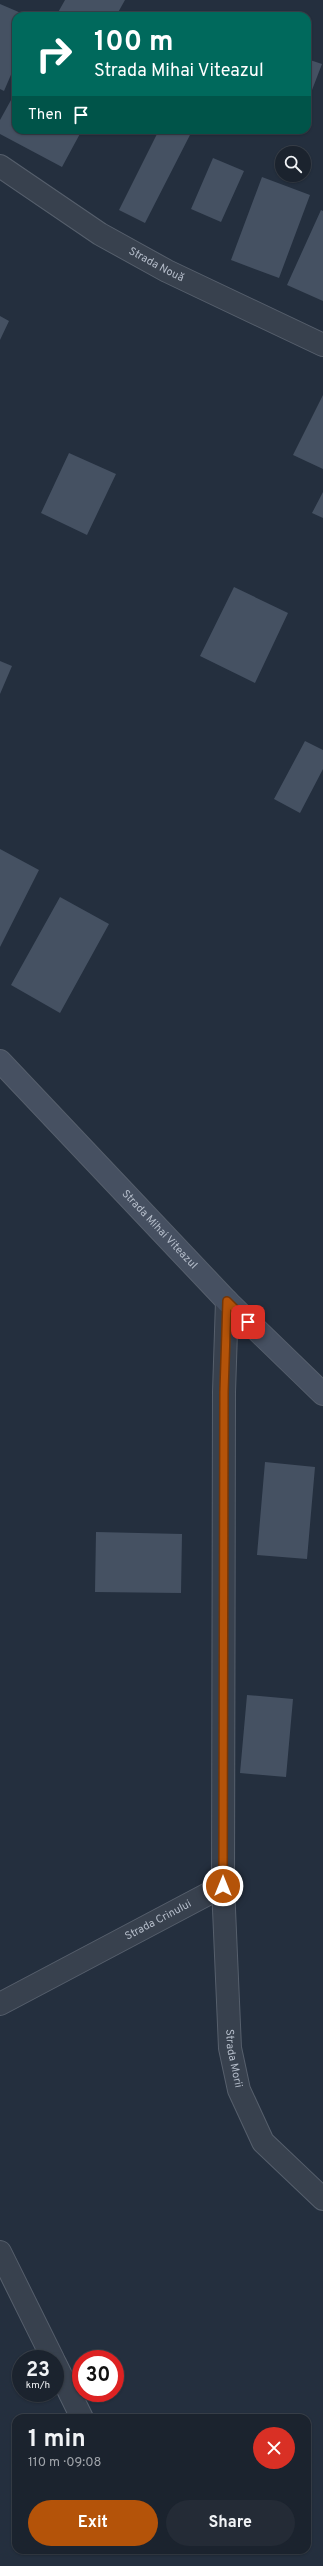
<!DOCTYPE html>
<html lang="en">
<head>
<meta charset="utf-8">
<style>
	body { margin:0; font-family:Overpass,sans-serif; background:#242b36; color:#f1f3f6; height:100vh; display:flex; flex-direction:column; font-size:15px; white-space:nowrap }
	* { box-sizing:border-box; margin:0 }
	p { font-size:13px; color:#a0a4aa }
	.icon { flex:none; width:22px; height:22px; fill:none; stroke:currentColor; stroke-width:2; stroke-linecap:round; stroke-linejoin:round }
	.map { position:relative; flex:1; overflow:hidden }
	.details { position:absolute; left:12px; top:2414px; width:299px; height:140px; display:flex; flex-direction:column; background:#1b232e; border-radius:12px; box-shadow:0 1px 3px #0004,0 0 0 1px #39404a }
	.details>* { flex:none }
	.hud { position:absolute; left:12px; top:12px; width:299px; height:122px; border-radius:12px; box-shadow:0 1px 3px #0004,0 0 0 1px #39404a; background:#00695c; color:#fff; overflow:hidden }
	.fabs { position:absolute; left:275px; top:146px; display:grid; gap:8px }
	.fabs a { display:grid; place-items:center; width:36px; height:36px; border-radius:50%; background:#1b232e; box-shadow:0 1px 3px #0004,0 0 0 1px #39404a; font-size:20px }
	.speed { position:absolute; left:12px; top:2350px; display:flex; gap:8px; font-size:20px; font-weight:700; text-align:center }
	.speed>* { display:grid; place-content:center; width:52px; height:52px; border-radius:50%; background:#1b232e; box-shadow:0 1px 3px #0004,0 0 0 1px #39404a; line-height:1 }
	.speed small { font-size:10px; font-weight:400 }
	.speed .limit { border:6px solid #d22; background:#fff; color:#111 }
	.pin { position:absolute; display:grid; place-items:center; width:34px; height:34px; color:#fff; margin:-17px; border-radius:8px; box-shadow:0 2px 6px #0006 }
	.me { position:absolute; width:44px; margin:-22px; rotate:0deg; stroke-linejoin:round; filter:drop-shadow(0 0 3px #0008) }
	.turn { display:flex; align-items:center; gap:14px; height:84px; padding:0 16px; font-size:18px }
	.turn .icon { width:52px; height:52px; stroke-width:2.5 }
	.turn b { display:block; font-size:28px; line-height:34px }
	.then { display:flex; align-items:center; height:38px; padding:0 16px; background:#0003; gap:8px; font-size:15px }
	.round { display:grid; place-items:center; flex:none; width:42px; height:42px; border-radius:21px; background:#242b36 }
	.overview { display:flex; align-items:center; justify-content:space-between; height:68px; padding:0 16px }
	h1 { font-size:24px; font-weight:700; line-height:30px }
	.action { display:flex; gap:8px; margin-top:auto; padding:8px 16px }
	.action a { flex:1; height:46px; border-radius:24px; background:#b45309; color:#fff; font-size:16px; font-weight:700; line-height:46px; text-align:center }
	.action a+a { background:#242b36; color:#f1f3f6 }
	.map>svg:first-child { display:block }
</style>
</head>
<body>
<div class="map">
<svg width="323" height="2566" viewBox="0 0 323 2566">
	<rect width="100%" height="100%" fill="#242f3e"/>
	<path fill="#455162" d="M65 0H125L116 16H56Z
		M0 4 28 16H16V63L4 91 0 89Z
		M307 59 322 64 307 103Z
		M16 91V130H82L62 167 0 134V120Z
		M159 130 192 131 145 223 119 210Z
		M213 158 244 171 221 222 191 209Z
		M262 177 310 195 279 278 231 260Z
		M321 210 323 211V301L287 285Z
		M0 316 9 321 0 340Z
		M323 395V469L293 455Z
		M69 453 116 474 87 535 41 513Z
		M323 492V518L312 513Z
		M234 587 288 613 255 683 200 656Z
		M0 661 12 666 0 694Z
		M305 741 323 750V769L300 813 274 799Z
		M0 849 39 870 0 947Z
		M60 897 109 924 60 1013 11 985Z
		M265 1462 315 1467 307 1559 257 1555Z
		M96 1532 182 1534 181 1593 95 1592Z
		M247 1695 293 1699 286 1777 240 1773Z"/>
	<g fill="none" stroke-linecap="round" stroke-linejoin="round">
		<g stroke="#565f6c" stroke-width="24">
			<g id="minor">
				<path id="s1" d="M0 166 100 234 167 271 323 345"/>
				<path id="s2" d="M227 1301 224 1392 223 1886 230 2048 239 2090 263 2142 323 2199"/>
				<path id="s3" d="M0 2004 223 1886"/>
				<path d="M0 2252 53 2359"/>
				<path d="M55 2363 82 2418"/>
			</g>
		</g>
		<g stroke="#565f6c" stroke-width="24">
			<g id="secondary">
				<path id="s4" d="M0 1061 227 1301 323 1394"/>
			</g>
		</g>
		<use href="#minor" stroke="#38414e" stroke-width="22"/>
		<use href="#secondary" stroke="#465061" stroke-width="22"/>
	</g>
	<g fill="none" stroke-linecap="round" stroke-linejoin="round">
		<g stroke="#753606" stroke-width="10">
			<path id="route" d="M223 1886 224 1392 227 1301 248 1322"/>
		</g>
		<use href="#route" stroke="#b45309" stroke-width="7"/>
	</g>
	<g text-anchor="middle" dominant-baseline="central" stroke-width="4" stroke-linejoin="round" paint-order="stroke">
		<g font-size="11" fill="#b4bcc9" stroke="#1d2633">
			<text stroke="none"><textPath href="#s1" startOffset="185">Strada Nouă</textPath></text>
			<text stroke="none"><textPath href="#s4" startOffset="232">Strada Mihai Viteazul</textPath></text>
			<text stroke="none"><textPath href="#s3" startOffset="179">Strada Crinului</textPath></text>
			<text stroke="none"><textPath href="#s2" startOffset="758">Strada Morii</textPath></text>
		</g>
	</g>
</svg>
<div class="fabs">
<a><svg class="icon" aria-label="search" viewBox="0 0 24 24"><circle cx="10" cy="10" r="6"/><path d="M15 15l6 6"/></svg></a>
</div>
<div class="speed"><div>23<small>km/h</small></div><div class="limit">30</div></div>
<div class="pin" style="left:248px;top:1322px;background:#d93025"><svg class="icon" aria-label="arrive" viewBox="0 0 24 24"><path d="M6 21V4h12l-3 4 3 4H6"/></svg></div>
<svg class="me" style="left:223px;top:1886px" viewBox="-20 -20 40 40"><circle r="17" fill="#b45309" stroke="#fff" stroke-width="3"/><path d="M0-11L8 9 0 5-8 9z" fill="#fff"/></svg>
<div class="hud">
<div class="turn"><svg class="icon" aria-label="right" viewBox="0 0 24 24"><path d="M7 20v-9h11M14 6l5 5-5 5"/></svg><div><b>100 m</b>Strada Mihai Viteazul</div></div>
<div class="then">Then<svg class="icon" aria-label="arrive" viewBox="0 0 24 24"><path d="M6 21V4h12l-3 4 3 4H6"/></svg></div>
</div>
<section class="details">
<div class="overview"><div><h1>1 min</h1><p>110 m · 09:08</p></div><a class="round" style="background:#d93025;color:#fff"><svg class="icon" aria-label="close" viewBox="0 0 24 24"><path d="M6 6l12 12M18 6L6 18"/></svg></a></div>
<div class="action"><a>Exit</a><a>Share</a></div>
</section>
</div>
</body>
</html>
